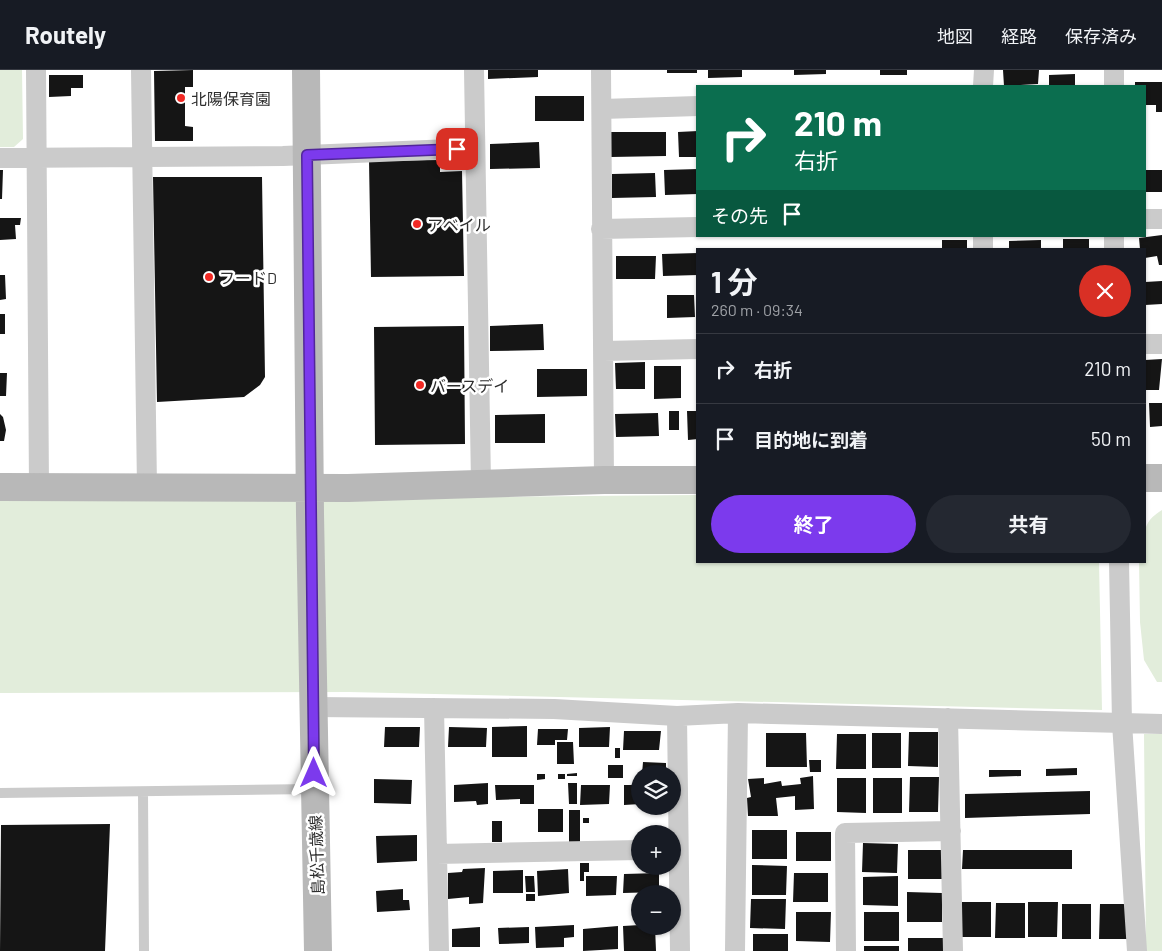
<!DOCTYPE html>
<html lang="ja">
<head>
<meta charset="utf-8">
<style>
	body { margin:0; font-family:Barlow,"Noto Sans JP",sans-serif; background:#242831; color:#f1f3f6; height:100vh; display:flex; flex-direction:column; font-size:19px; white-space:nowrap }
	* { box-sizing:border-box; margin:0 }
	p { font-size:16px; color:#9ea1a6 }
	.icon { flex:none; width:28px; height:28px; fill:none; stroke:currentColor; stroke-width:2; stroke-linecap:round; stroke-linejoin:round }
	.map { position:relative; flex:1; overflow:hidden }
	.panel { position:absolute; left:696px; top:178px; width:450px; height:315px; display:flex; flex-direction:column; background:#171b24; border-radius:0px; box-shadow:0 1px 4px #0004 }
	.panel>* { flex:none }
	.hud { position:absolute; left:696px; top:15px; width:450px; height:152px; border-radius:0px; box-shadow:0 1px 4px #0004; background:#0b6e4f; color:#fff; overflow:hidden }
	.controls { position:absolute; left:631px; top:695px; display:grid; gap:10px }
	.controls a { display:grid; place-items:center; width:50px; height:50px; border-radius:50%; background:#171b24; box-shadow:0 1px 4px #0004; font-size:25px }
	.pin { position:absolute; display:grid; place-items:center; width:42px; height:42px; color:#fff; margin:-21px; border-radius:10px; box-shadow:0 2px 8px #0006 }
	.me { position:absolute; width:55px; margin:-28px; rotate:0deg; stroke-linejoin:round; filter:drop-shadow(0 0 4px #0008) }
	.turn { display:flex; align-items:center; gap:18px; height:105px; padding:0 15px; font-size:22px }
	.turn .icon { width:65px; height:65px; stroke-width:2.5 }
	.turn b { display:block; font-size:35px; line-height:42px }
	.then { display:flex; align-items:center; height:48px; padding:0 15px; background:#0003; gap:10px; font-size:19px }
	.round { display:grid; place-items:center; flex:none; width:52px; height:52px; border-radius:26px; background:#242831 }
	.overview { display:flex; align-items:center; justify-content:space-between; height:85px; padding:0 15px }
	h1 { font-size:30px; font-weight:700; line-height:38px }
	.button { display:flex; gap:10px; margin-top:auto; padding:10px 15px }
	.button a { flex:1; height:58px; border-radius:30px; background:#7c3aed; color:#fff; font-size:20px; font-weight:700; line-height:58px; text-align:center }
	.button a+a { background:#242831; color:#f1f3f6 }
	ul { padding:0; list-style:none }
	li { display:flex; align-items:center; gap:15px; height:70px; padding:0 15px; border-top:1px solid #363941 }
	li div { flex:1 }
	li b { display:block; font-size:19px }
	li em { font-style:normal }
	header { display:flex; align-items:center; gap:30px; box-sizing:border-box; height:70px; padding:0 25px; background:#171b24; border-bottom:1px solid #363941 }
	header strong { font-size:24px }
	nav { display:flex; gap:28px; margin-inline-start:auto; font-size:18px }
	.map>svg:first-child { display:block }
</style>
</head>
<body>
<header>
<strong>Routely</strong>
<nav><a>地図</a><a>経路</a><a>保存済み</a></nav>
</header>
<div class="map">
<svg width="1162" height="881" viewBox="0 0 1162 881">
	<rect width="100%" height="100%" fill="#fff"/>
	<path fill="#e2eddb" d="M0 0H22L23 69 14 77H0Z
		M697 425 698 491H1099L1102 640 349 622 0 623V431Z
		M1162 440V612H1157L1144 590 1140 552 1139 491H1145C1145 467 1139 454 1162 440Z
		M1144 664H1162V881H1146Z"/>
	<path fill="#151515" d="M193 0V17H185V56L193 57V71H155L154 1Z
		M488 0H538V7L488 9Z
		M667 0H697V3H667Z
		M708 0H742V7L708 8Z
		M794 0H826V4L794 5Z
		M880 0H907V5H880Z
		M1003 0H1039L1038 14 1004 16Z
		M1075 4V16H1049V5Z
		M49 5H83V18H71V26L49 27Z
		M1135 12H1162V42H1156V35H1145V16H1135Z
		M535 26H584V51H535Z
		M698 61V87H679L678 62Z
		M611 62H666V86L611 87Z
		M539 72 540 98 490 99V74Z
		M440 90V102L462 101 464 206 371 207 369 91Z
		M698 99V124L665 125 664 100Z
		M0 100H3L2 129H0Z
		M1145 100H1162V122H1145Z
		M655 103 656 127 612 128V104Z
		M153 107H262L265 307 260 315 244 327 157 332Z
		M0 148H21L20 155H15L16 169 0 170Z
		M1162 165V195H1159L1157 186 1145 188V179H1140L1139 168Z
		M1063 169H1089V179H1063Z
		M942 170H967V179H942Z
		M1041 170V179H1009V171Z
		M698 183V205L663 206 662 184Z
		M616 186H656L655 209H616Z
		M0 205H5L6 229 0 230Z
		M1162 211V234L1145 235V212Z
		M667 225H694L695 247 667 248Z
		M0 244H5V264H0Z
		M543 254 544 280 490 281V256Z
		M464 256 465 374 375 375 374 257Z
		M1162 289 1159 320H1145V290Z
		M645 292V319H616L615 293Z
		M654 296H681V328L654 329Z
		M537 299H587V326L537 327Z
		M0 303H7L6 326H0Z
		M1149 333H1162V356L1150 357Z
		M669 341H679V360H669Z
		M687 341H698V369L688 370Z
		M658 343 659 366 616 367 615 344Z
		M0 344 3 347 6 360 4 371H0Z
		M545 344V373H495V345Z
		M527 656V687H492V657Z
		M385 657H420L419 677H384Z
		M449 657 487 658 486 677H448Z
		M610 657 609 677H579V658Z
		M538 659H568L567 670H555V675H537Z
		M624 661H661L659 680H623Z
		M909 662H938V697L908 696Z
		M766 663H806L807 697H766Z
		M872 663H901V698H872Z
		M837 664H866V699H836Z
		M557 672H573L574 694H557Z
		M615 678H620V688H615Z
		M809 690H821V702H810Z
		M643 692 666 693V704H642Z
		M608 695H623V708H608Z
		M1077 698V705L1046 706V699Z
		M989 700H1021V706L989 707Z
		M577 703V706H567V704Z
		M537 704H545V709L537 710Z
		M558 704H565V709H558Z
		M813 706 814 739 795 740V726L776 728 778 746H748L747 728 751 727 748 709 764 708V714L781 711 782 716 801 714 800 708Z
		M910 707H939L938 742H909Z
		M837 708H866V743L837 742Z
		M873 708H902V743H873Z
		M374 709 412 710 411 734 374 733Z
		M488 713V734L477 735 476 731 454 732V715Z
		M568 713H577V734H569Z
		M495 715H534V734H520V729L496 730Z
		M581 715H610L609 734 580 735Z
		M624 715H640V734L624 735Z
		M1090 721V744L965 748V724Z
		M538 739H563V762H538Z
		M569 740H580V772H569Z
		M583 748H589V753H583Z
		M492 751H502V772H492Z
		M110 754 105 881H0L1 755Z
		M752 760H787V789H752Z
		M796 762H831V791H796Z
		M417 765V791L377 793 376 766Z
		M863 773 898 774 897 803 862 802Z
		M908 780H943V809H908Z
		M963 780H1072V799H962Z
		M580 793H589V802H584V811H580Z
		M752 795 787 796 786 825H752Z
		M485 798 483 833 469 834V827L448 829V803L462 802 463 799Z
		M568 799 569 823 538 826 537 801Z
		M523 800V823H493V801Z
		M659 803V822L623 823 624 804Z
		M794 803H828V832H793Z
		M525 806H534L535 822H526Z
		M586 806H617L616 825 586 826Z
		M898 806V836L863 835V807Z
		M403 819V830H409L410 840 377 842 376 821Z
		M907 822 942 823V852H907Z
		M526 824H535V831H526Z
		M751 829H786L785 859 750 858Z
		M962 832H991V867H962Z
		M1028 832H1058L1057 867H1028Z
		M996 833H1025V868H995Z
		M1062 834H1091V869H1062Z
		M1100 834H1129L1128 869H1099Z
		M796 842H831L830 872 796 871Z
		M864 842H899V871H864Z
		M574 855V867L564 868V877L536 878 535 857Z
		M640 855 655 856 656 881H624L623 856Z
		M618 856V879L583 881V859Z
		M480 857V877H452V859Z
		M529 857V873L499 874 498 858Z
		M753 864H788V881H753Z
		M908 868H943V881H908Z
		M864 876H899V881H864Z"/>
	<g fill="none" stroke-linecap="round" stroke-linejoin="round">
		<path stroke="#cbcbcb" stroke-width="10" d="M143 722 144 881
			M0 723 314 719"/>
		<path stroke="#cbcbcb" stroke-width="20" d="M36 0 39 417
			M141 0 147 417
			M474 0 481 413
			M601 0 604 410
			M1114 0V16
			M983 16 984 0
			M602 39 698 36
			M0 88 283 86 475 78
			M1145 149H1162
			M601 159 698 157
			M983 166V179
			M1114 166V179
			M1145 274H1162
			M604 281 698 279
			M1119 491 1122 653 1137 881
			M313 637 554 639 677 646 738 643 1162 654
			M434 638 439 881
			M677 646 680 881
			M948 648 953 881
			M437 784 640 780
			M735 881 738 643
			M846 881 845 763 951 761"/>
		<path stroke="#b8b8b8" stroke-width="28" d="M306 0 310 444 318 881
			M1145 408H1162
			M0 417 348 418 604 410H698"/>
	</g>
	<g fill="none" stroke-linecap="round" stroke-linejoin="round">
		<g stroke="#51269a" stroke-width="12">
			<path id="route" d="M314 703 307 85 457 79"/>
		</g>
		<use href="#route" stroke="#7c3aed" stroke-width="9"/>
	</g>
	<g fill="#f12924" stroke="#fff" stroke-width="2">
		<circle cx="181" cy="28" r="5"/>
		<circle cx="417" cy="154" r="5"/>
		<circle cx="209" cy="207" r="5"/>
		<circle cx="420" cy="315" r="5"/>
	</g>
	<g text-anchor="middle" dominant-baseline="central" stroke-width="5" stroke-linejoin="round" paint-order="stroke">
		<g font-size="16" fill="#2e2e2e" stroke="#fff" text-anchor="start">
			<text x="191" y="28">北陽保育園</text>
			<text x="427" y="154">アベイル</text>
			<text x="219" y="207">フードD</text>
			<text x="430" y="315">バースデイ</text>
		</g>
		<g font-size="16" fill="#2e2e2e" stroke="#fff">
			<text transform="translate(316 785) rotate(-92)">島松千歳線</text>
		</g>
	</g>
</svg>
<div class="controls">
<a><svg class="icon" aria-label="layers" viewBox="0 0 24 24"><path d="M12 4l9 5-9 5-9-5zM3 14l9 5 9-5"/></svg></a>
<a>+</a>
<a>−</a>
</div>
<div class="pin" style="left:457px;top:79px;background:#d93025"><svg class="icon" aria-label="arrive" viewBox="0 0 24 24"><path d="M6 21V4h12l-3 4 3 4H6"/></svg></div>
<svg class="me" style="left:314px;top:703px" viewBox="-20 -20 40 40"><path d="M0-17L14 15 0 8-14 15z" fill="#7c3aed" stroke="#fff" stroke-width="4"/></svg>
<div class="hud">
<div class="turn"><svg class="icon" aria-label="right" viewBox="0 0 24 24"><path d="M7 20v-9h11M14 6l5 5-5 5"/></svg><div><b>210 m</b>右折</div></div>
<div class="then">その先<svg class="icon" aria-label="arrive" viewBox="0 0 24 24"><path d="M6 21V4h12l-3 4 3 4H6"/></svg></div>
</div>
<section class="panel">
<div class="overview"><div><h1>1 分</h1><p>260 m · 09:34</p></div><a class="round" style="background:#d93025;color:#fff"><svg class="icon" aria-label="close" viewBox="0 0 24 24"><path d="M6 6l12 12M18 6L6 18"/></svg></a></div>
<ul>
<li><svg class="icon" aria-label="right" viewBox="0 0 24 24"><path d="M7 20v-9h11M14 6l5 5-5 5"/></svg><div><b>右折</b></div><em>210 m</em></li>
<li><svg class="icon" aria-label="arrive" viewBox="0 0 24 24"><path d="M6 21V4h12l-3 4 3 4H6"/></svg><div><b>目的地に到着</b></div><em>50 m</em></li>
</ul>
<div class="button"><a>終了</a><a>共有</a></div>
</section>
</div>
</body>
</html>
